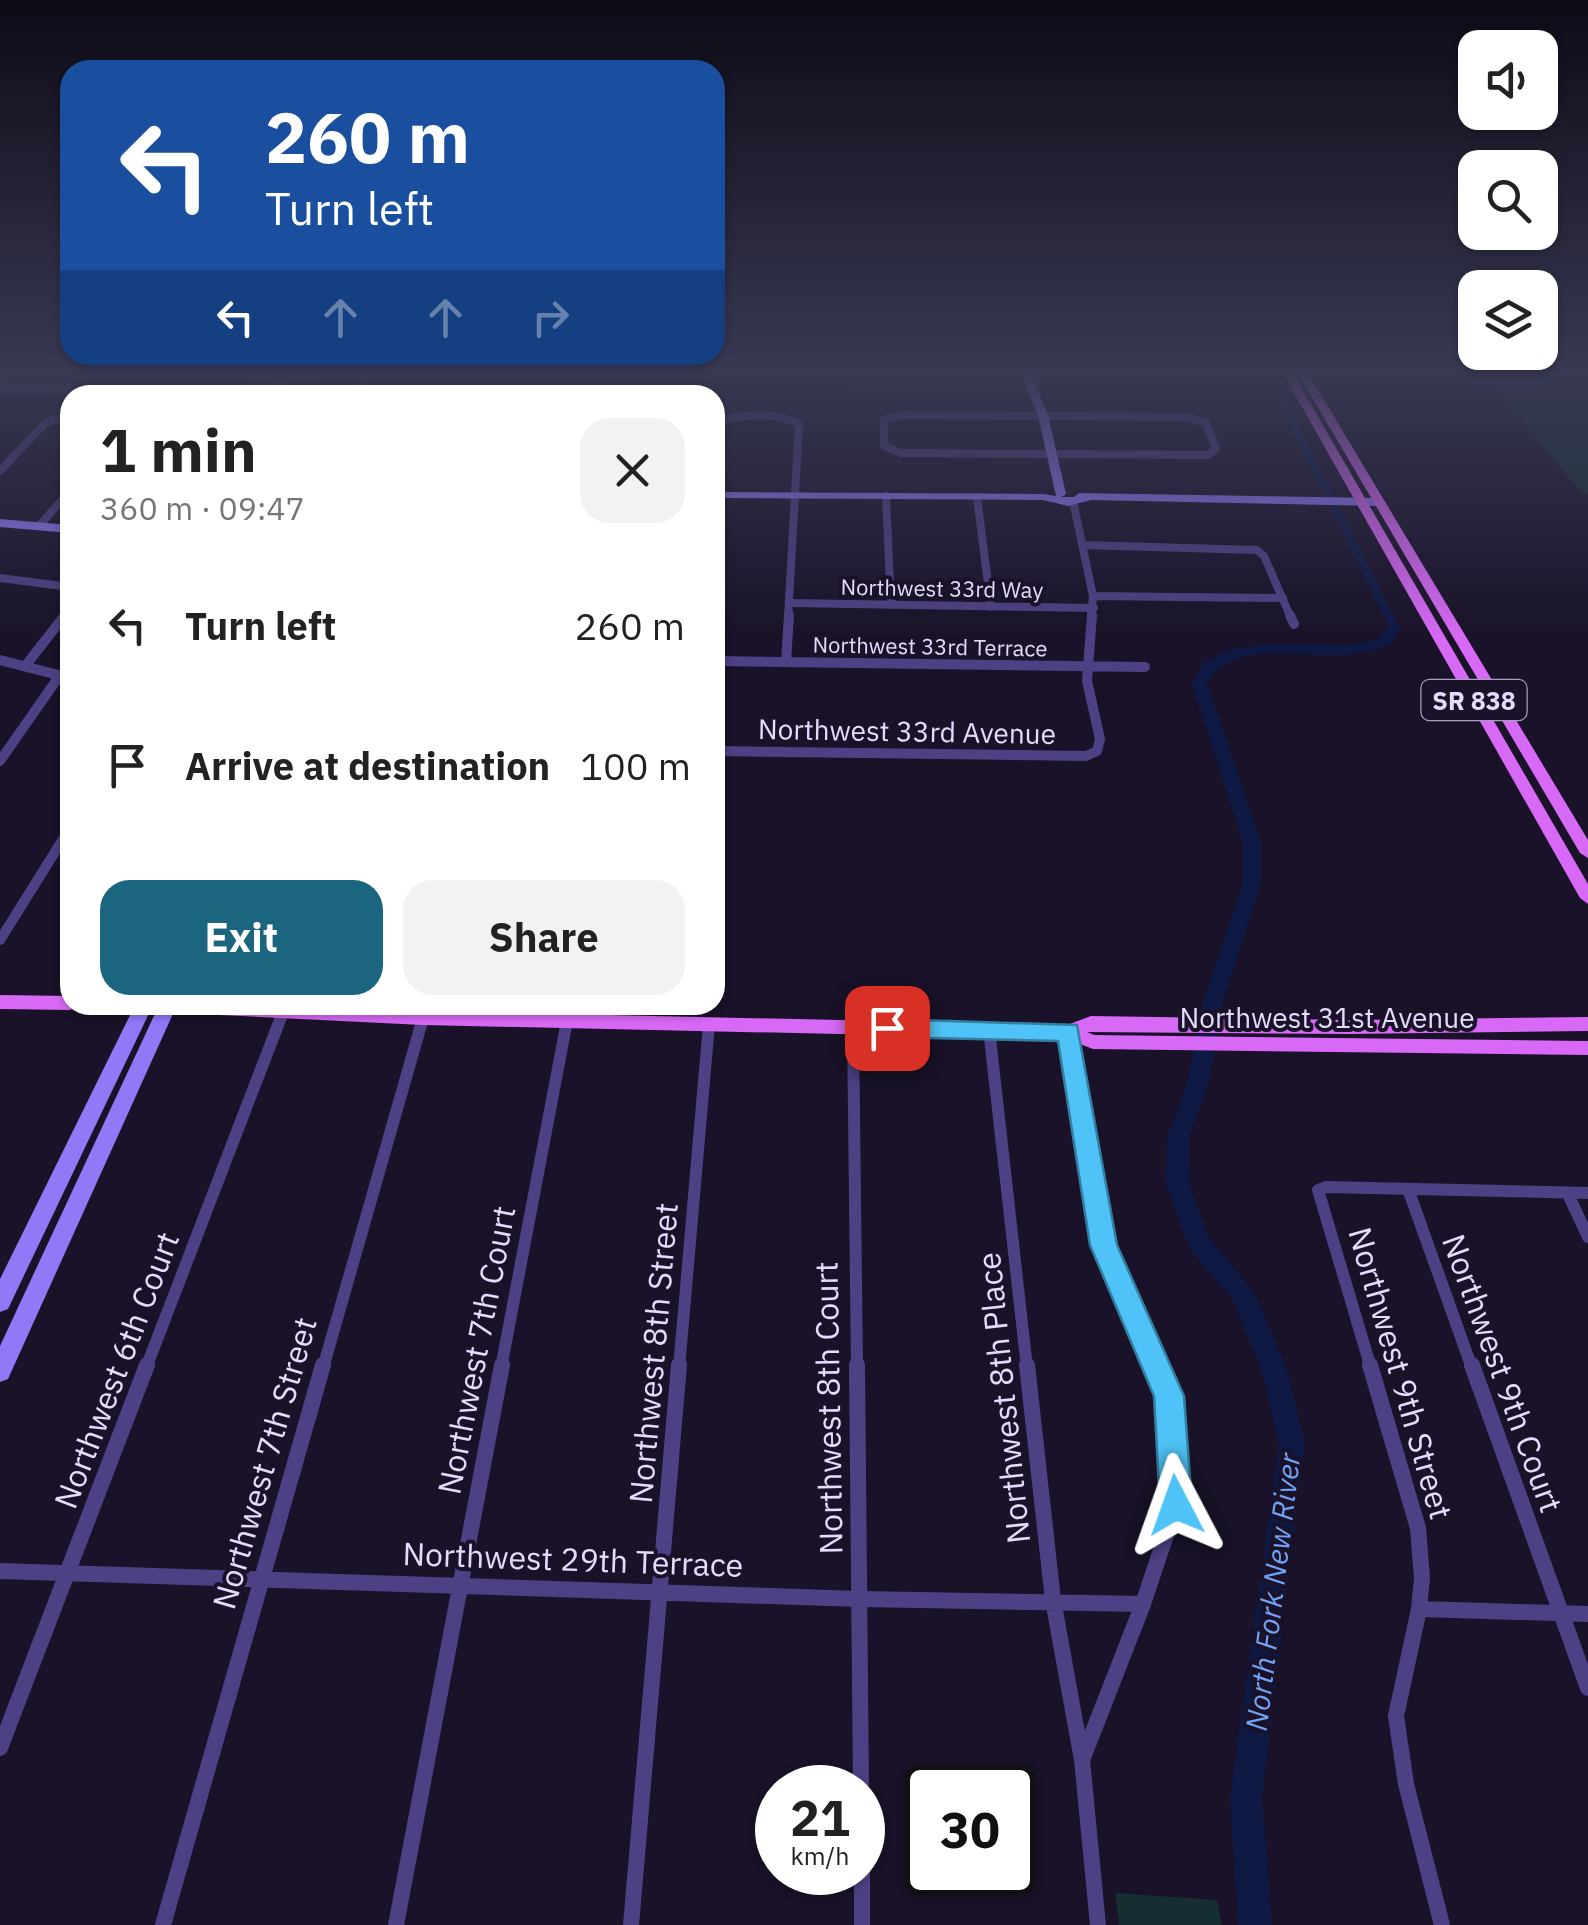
<!DOCTYPE html>
<html lang="en">
<head>
<meta charset="utf-8">
<style>
	body { margin:0; font-family:"IBM Plex Sans",sans-serif; background:#f2f2f2; color:#222; height:100vh; display:flex; flex-direction:column; font-size:38px; white-space:nowrap }
	* { box-sizing:border-box; margin:0 }
	p { font-size:32px; color:#767676 }
	.icon { flex:none; width:55px; height:55px; fill:none; stroke:currentColor; stroke-width:2; stroke-linecap:round; stroke-linejoin:round }
	.map { position:relative; flex:1; overflow:hidden }
	.details { position:absolute; left:60px; top:385px; width:665px; height:630px; display:flex; flex-direction:column; background:#fff; border-radius:30px; box-shadow:0 2px 8px #0004 }
	.details>* { flex:none }
	.hud { position:absolute; left:60px; top:60px; width:665px; height:305px; border-radius:30px; box-shadow:0 2px 8px #0004; background:#1a4fa0; color:#fff; overflow:hidden }
	.fabs { position:absolute; left:1458px; top:30px; display:grid; gap:20px }
	.fabs a { display:grid; place-items:center; width:100px; height:100px; border-radius:20px; background:#fff; box-shadow:0 2px 8px #0004; font-size:50px }
	.speed { position:absolute; left:755px; top:1765px; display:flex; gap:20px; font-size:50px; font-weight:700; text-align:center }
	.speed>* { display:grid; place-content:center; width:130px; height:130px; border-radius:50%; background:#fff; box-shadow:0 2px 8px #0004; line-height:1 }
	.speed small { font-size:25px; font-weight:400 }
	.speed .limit { border:5px solid #111; border-radius:15px; background:#fff; color:#111 }
	.pin { position:absolute; display:grid; place-items:center; width:85px; height:85px; color:#fff; margin:-42px; border-radius:20px; box-shadow:0 5px 15px #0006 }
	.me { position:absolute; width:110px; margin:-55px; rotate:356deg; stroke-linejoin:round; filter:drop-shadow(0 0 8px #0008) }
	.turn { display:flex; align-items:center; gap:35px; height:210px; padding:0 40px; font-size:45px }
	.turn .icon { width:130px; height:130px; stroke-width:2.5 }
	.turn b { display:block; font-size:70px; line-height:85px }
	.lanes { display:flex; align-items:center; height:95px; padding:0 40px; background:#0003; justify-content:center; gap:50px; direction:ltr }
	.lanes .off { opacity:.35 }
	.round { display:grid; place-items:center; flex:none; width:105px; height:105px; border-radius:30px; background:#f2f2f2 }
	.headline { display:flex; align-items:center; justify-content:space-between; height:170px; padding:0 40px }
	h1 { font-size:60px; font-weight:800; line-height:75px }
	.cta { display:flex; gap:20px; margin-top:auto; padding:20px 40px }
	.cta a { flex:1; height:115px; border-radius:30px; background:#1b657f; color:#fff; font-size:40px; font-weight:800; line-height:115px; text-align:center }
	.cta a+a { background:#f2f2f2; color:#222 }
	ul { padding:0; list-style:none }
	li { display:flex; align-items:center; gap:30px; height:140px; padding:0 40px }
	li div { flex:1 }
	li b { display:block; font-size:38px }
	li em { font-style:normal }
	.map>svg:first-child { display:block }
</style>
</head>
<body>
<div class="map">
<svg width="1588" height="1925" viewBox="0 0 1588 1925">
	<rect width="100%" height="100%" fill="#191228"/>
	<path fill="#152e31" d="M850 370H1015L1021 396 849 398Z
		M1482 370H1588V494L1580 492Z
		M1115 1893 1217 1900 1222 1925H1119Z"/>
	<g fill="none" stroke-linecap="round" stroke-linejoin="round">
		<path fill="#0e1944" fill-rule="evenodd" d="M1263 370H1270L1293 405 1300 430 1399 627 1397 629H1391L1389 627 1292 430 1285 405Z"/>
		<path fill="#0e1944" fill-rule="evenodd" d="M1394 622 1402 627 1390 645C1378 648 1365 653 1352 654 1305 661 1237 635 1207 683L1261 842V883L1223 1002 1208 1088 1189 1136 1190 1186 1208 1236 1255 1294 1287 1369 1305 1444 1262 1797 1272 1925H1238L1230 1797 1279 1444 1261 1369 1233 1301 1190 1249 1166 1186 1167 1136 1186 1088 1203 1002 1243 883V842L1191 683 1205 661 1235 648 1270 644 1351 645 1379 639 1389 624Z"/>
		<path stroke="#4e4084" stroke-width="8" d="M552 370H844
			M1025 374 1213 376
			M0 382 13 370
			M0 390 224 391 349 370
			M354 395 370 370
			M899 415 1189 417 1206 423 1216 448 1208 455 901 453 884 446V420Z
			M715 427 719 420C745 415 775 411 799 424L788 618
			M0 471 45 423 70 415
			M886 496 891 605
			M977 497 991 607
			M1073 501 1093 596 1091 618
			M40 525 70 491
			M1082 545 1257 550 1264 556 1291 618
			M0 578 70 587
			M1093 596 1283 598
			M790 603 1094 608
			M63 618 70 609"/>
		<path stroke="#4e4084" stroke-width="10" d="M1290 615 1294 624
			M0 660 70 678
			M715 661 1145 667
			M786 662 789 615
			M26 665 65 615
			M715 751 1086 756 1097 751 1100 739 1087 681 1092 615
			M0 761 60 675
			M0 940 70 828"/>
		<path stroke="#4e4084" stroke-width="12" d="M853 1027 857 1368
			M989 1029 1027 1368
			M1068 1032 1103 1245 1157 1368
			M1408 1189 1472 1368
			M1567 1192 1588 1237
			M146 1368 283 1012
			M323 1368 423 1018
			M501 1368 567 1021
			M679 1368 709 1024
			M1371 1368 1318 1190 1326 1187 1588 1193"/>
		<path stroke="#4e4084" stroke-width="16" d="M857 1365 861 1788
			M1027 1365 1053 1600 1082 1760
			M1370 1365 1418 1528 1422 1578 1419 1609 1396 1716 1406 1784 1442 1925
			M1472 1365 1588 1688
			M0 1571 860 1599 1143 1604
			M1419 1609 1588 1614
			M0 1748 147 1365
			M862 1872V1925
			M163 1925 323 1365
			M396 1925 502 1365
			M631 1925 679 1365
			M1098 1925 1082 1760 1143 1604 1176 1505 1169 1396 1156 1365"/>
		<path fill="#9078f7" fill-rule="evenodd" d="M1019 370H1029L1048 415 1066 494 1061 497H1074L1079 493 1379 498 1385 502 1379 506 1091 500 1068 506 1043 500 715 498V492L1043 494 1056 496 1038 415Z
			M0 519 70 525V533L0 527Z
			M135 1005H153L8 1309 0 1312V1279Z
			M159 1005H177L8 1379 0 1382V1346Z"/>
		<path fill="#d869f6" fill-rule="evenodd" d="M1281 370H1291L1588 884V904L1580 898Z
			M1296 370H1306L1588 840V858L1580 853Z
			M0 995 70 996V1005H78L70 1010 0 1009Z
			M147 1005H297L423 1011 1067 1025 1091 1016 1350 1020 1588 1017V1031L1350 1034 1087 1032 1094 1035 1588 1041V1055L1093 1049 1067 1039 423 1025 156 1012 150 1010Z"/>
	</g>
	<linearGradient id="sky" x2="0" y2="1"><stop stop-color="#0e0a16"/><stop offset="0.58" stop-color="#383953"/><stop offset="1" stop-color="#383953" stop-opacity="0"/></linearGradient>
	<rect width="1588" height="639" fill="url(#sky)"/>
	<path fill="#4fc3f7" stroke="#337fa1" stroke-width="2.5" d="M887 1019 1077 1025 1117 1245 1184 1396 1192 1505 1187 1516 1176 1521 1165 1516 1160 1505 1154 1396 1090 1245 1058 1041 887 1037 875 1028Z"/>
	<g text-anchor="middle" dominant-baseline="central" stroke-width="8" stroke-linejoin="round" paint-order="stroke">
		<g font-size="22" fill="#e4dbfd" stroke="#191228">
			<text transform="translate(942 588) rotate(1)">Northwest 33rd Way</text>
			<text transform="translate(930 646) rotate(1)">Northwest 33rd Terrace</text>
		</g>
		<rect fill="#191228" stroke="#a79fbd" stroke-width="2.5" x="1421.5" y="680" width="105" height="40" rx="8"/>
		<g font-size="25" font-weight="bold" fill="#e4dbfd">
			<text x="1474" y="700">SR 838</text>
		</g>
		<g font-size="28" fill="#e4dbfd" stroke="#191228">
			<text transform="translate(907 731) rotate(1)">Northwest 33rd Avenue</text>
			<text x="1327" y="1017">Northwest 31st Avenue</text>
		</g>
		<g font-size="30" font-style="italic" fill="#70a2f6" stroke="#191228">
			<text transform="translate(1272 1592) rotate(-83)">North Fork New River</text>
		</g>
		<g font-size="32" fill="#e4dbfd" stroke="#191228">
			<text transform="translate(476 1350) rotate(-79)">Northwest 7th Court</text>
			<text transform="translate(653 1353) rotate(-85)">Northwest 8th Street</text>
			<text transform="translate(116 1370) rotate(-69)">Northwest 6th Court</text>
			<text transform="translate(1401 1373) rotate(74)">Northwest 9th Street</text>
			<text transform="translate(1503 1373) rotate(70)">Northwest 9th Court</text>
			<text transform="translate(1003 1398) rotate(-96)">Northwest 8th Place</text>
			<text transform="translate(828 1408) rotate(-91)">Northwest 8th Court</text>
			<text transform="translate(264 1463) rotate(-74)">Northwest 7th Street</text>
			<text transform="translate(573 1559) rotate(2)">Northwest 29th Terrace</text>
		</g>
	</g>
</svg>
<div class="fabs">
<a><svg class="icon" aria-label="sound" viewBox="0 0 24 24"><path d="M4 9h4l5-4v14l-5-4H4zM17 9q2 3 0 6"/></svg></a>
<a><svg class="icon" aria-label="search" viewBox="0 0 24 24"><circle cx="10" cy="10" r="6"/><path d="M15 15l6 6"/></svg></a>
<a><svg class="icon" aria-label="layers" viewBox="0 0 24 24"><path d="M12 4l9 5-9 5-9-5zM3 14l9 5 9-5"/></svg></a>
</div>
<div class="speed"><div>21<small>km/h</small></div><div class="limit">30</div></div>
<div class="pin" style="left:887px;top:1028px;background:#d93025"><svg class="icon" aria-label="arrive" viewBox="0 0 24 24"><path d="M6 21V4h12l-3 4 3 4H6"/></svg></div>
<svg class="me" style="left:1176px;top:1505px" viewBox="-20 -20 40 40"><path d="M0-17L14 15 0 8-14 15z" fill="#4fc3f7" stroke="#fff" stroke-width="4"/></svg>
<div class="hud">
<div class="turn"><svg class="icon" aria-label="left" viewBox="0 0 24 24"><path d="M17 20v-9H6M10 6l-5 5 5 5"/></svg><div><b>260 m</b>Turn left</div></div>
<div class="lanes"><svg class="icon" aria-label="left" viewBox="0 0 24 24"><path d="M17 20v-9H6M10 6l-5 5 5 5"/></svg><svg class="icon off" aria-label="ahead" viewBox="0 0 24 24"><path d="M12 20V5M6 11l6-6 6 6"/></svg><svg class="icon off" aria-label="ahead" viewBox="0 0 24 24"><path d="M12 20V5M6 11l6-6 6 6"/></svg><svg class="icon off" aria-label="right" viewBox="0 0 24 24"><path d="M7 20v-9h11M14 6l5 5-5 5"/></svg></div>
</div>
<section class="details">
<div class="headline"><div><h1>1 min</h1><p>360 m · 09:47</p></div><a class="round"><svg class="icon" aria-label="close" viewBox="0 0 24 24"><path d="M6 6l12 12M18 6L6 18"/></svg></a></div>
<ul>
<li><svg class="icon" aria-label="left" viewBox="0 0 24 24"><path d="M17 20v-9H6M10 6l-5 5 5 5"/></svg><div><b>Turn left</b></div><em>260 m</em></li>
<li><svg class="icon" aria-label="arrive" viewBox="0 0 24 24"><path d="M6 21V4h12l-3 4 3 4H6"/></svg><div><b>Arrive at destination</b></div><em>100 m</em></li>
</ul>
<div class="cta"><a>Exit</a><a>Share</a></div>
</section>
</div>
</body>
</html>
